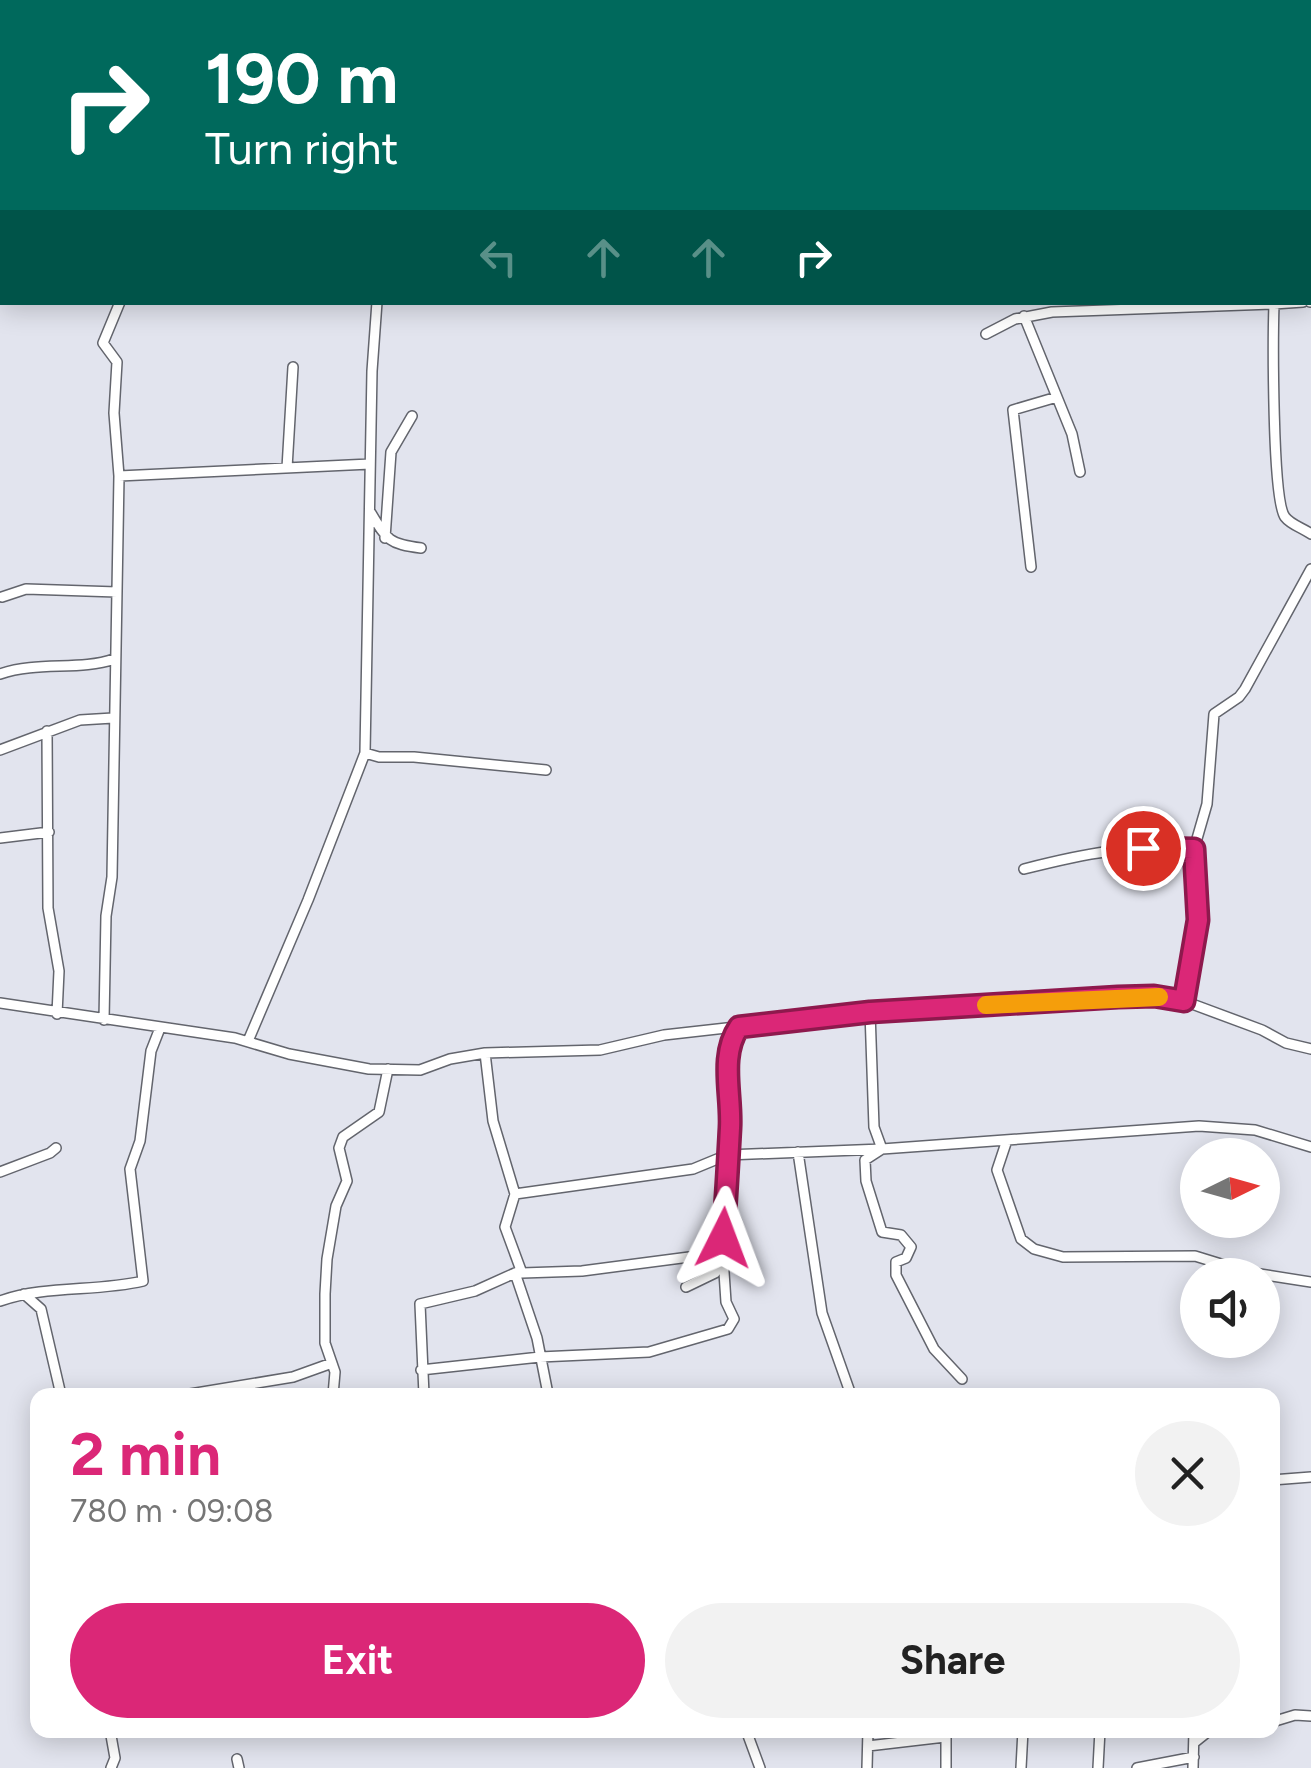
<!DOCTYPE html>
<html lang="en">
<head>
<meta charset="utf-8">
<style>
	body { margin:0; font-family:Figtree,sans-serif; background:#f2f2f2; color:#222; height:100vh; display:flex; flex-direction:column; font-size:38px; white-space:nowrap }
	* { box-sizing:border-box; margin:0 }
	p { font-size:32px; color:#767676 }
	.icon { flex:none; width:55px; height:55px; fill:none; stroke:currentColor; stroke-width:2; stroke-linecap:round; stroke-linejoin:round }
	.map { position:relative; flex:1; overflow:hidden }
	.drawer { position:absolute; left:30px; top:1388px; width:1250px; height:350px; display:flex; flex-direction:column; background:#fff; border-radius:20px; box-shadow:0 5px 25px #0003 }
	.drawer>* { flex:none }
	.top-card { position:absolute; left:0px; top:0px; width:1312px; height:305px; box-shadow:0 5px 25px #0003; background:#00695c; color:#fff; overflow:hidden }
	.needle { width:65px; rotate:85deg }
	.controls { position:absolute; left:1180px; top:1138px; display:grid; gap:20px }
	.controls a { display:grid; place-items:center; width:100px; height:100px; border-radius:50%; background:#fff; box-shadow:0 5px 25px #0003; font-size:50px }
	.pin { position:absolute; display:grid; place-items:center; width:85px; height:85px; color:#fff; margin:-42px; border:5px solid #fff; border-radius:50%; box-shadow:0 2px 10px #0007 }
	.me { position:absolute; width:110px; margin:-55px; rotate:3deg; stroke-linejoin:round; filter:drop-shadow(0 0 8px #0008) }
	.turn { display:flex; align-items:center; gap:35px; height:210px; padding:0 40px; font-size:45px }
	.turn .icon { width:130px; height:130px; stroke-width:2.5 }
	.turn b { display:block; font-size:70px; line-height:85px }
	.lanes { display:flex; align-items:center; height:95px; padding:0 40px; background:#0003; justify-content:center; gap:50px; direction:ltr }
	.lanes .off { opacity:.35 }
	.round { display:grid; place-items:center; flex:none; width:105px; height:105px; border-radius:52px; background:#f2f2f2 }
	.summary { display:flex; align-items:center; justify-content:space-between; height:170px; padding:0 40px }
	h1 { font-size:60px; font-weight:700; line-height:75px; color:#db2777 }
	.cta { display:flex; gap:20px; margin-top:auto; padding:20px 40px }
	.cta a { flex:1; height:115px; border-radius:60px; background:#db2777; color:#fff; font-size:40px; font-weight:700; line-height:115px; text-align:center }
	.cta a+a { background:#f2f2f2; color:#222 }
	.map>svg:first-child { display:block }
</style>
</head>
<body>
<div class="map">
<svg width="1311" height="1768" viewBox="0 0 1311 1768">
	<rect width="100%" height="100%" fill="#e2e4ee"/>
	<g fill="none" stroke-linecap="round" stroke-linejoin="round">
		<g stroke="#63656d" stroke-width="12">
			<path id="minor" d="M339 0V2
				M1086 0 1087 2
				M1148 0V2
				M179 2 180 0
				M1310 16H1311
				M0 97 2 102
				M0 175 2 168
				M1310 199 1311 198
				M1303 302 1274 304C1273 334 1272 500 1285 517 1291 525 1303 528 1311 534
				M1310 302H1311
				M1024 316 1072 434 1080 472
				M986 334 1015 319 1052 312 1274 304
				M287 468 293 367
				M119 476 114 413 117 362 103 343 120 302
				M371 513C387 540 389 544 421 548
				M385 538 391 452 412 416
				M1031 567 1013 410 1057 397
				M1311 569 1245 689 1239 697 1214 714 1207 804 1194 849 1198 920 1184 1001 1262 1030 1286 1043 1311 1049
				M2 597 26 589 117 592
				M0 674C38 661 80 671 114 659
				M47 731 48 908 59 971 57 1014
				M0 750 80 720 113 718
				M365 753 379 757H414L546 770
				M0 838 49 832
				M1024 869C1087 853 1127 845 1194 849
				M0 1003 235 1038 289 1054 369 1069 420 1070 450 1059 485 1053 600 1050 664 1035 870 1012 1118 997 1154 996 1184 1001
				M870 1012 874 1127 882 1149 865 1160 866 1181 882 1232 901 1235 911 1247 906 1258 896 1262V1275L934 1349 962 1379
				M104 1020 106 916 112 877 119 476 370 464
				M248 1041 308 900 365 753 372 371 377 302
				M485 1053 493 1121 515 1194 693 1169 727 1155 882 1149 1199 1126 1255 1130 1311 1147
				M1007 1140 997 1170 1021 1239 1034 1249 1063 1257 1195 1256 1247 1272 1311 1282
				M798 1152 822 1313 851 1395
				M0 1172 50 1153 56 1148
				M515 1194 505 1227 522 1273 582 1271 697 1256 723 1249
				M520 1273H515L537 1338 548 1394
				M686 1287 715 1273 722 1262C727 1217 728 1172 730 1127 732 1094 719 1056 739 1027
				M24 1294 41 1309 61 1395
				M0 1301C46 1285 96 1292 143 1281L130 1169 140 1141 151 1051 160 1028
				M421 1370 540 1357 649 1352 728 1329 734 1319 726 1302 723 1257
				M184 1395 293 1377 332 1363
				M333 1395 335 1372 325 1343V1294L327 1259 336 1206 347 1181 339 1148 343 1137 379 1112 388 1069
				M424 1395 420 1304 475 1291 515 1273
				M1272 1480 1311 1477
				M1272 1722 1295 1715 1311 1716
				M110 1730 115 1758 111 1768
				M746 1730 760 1768
				M946 1730V1768
				M1195 1742 1210 1730
				M868 1746 945 1737
				M237 1759 239 1768
				M867 1768 868 1730
				M1021 1768 1023 1730
				M1098 1768 1100 1730
				M1137 1768 1194 1757
				M1193 1768 1194 1730"/>
		</g>
		<use href="#minor" stroke="#fff" stroke-width="9"/>
	</g>
	<g fill="none" stroke-linecap="round" stroke-linejoin="round">
		<g stroke="#8e194d" stroke-width="25">
			<path id="route" d="M723 1238C726 1202 728 1164 730 1128 732 1094 719 1056 739 1027L870 1012 1118 997 1154 996 1184 1001 1198 920 1194 849 1143 848"/>
		</g>
		<use href="#route" stroke="#db2777" stroke-width="18"/>
		<path stroke="#f59e0b" stroke-width="18" d="M986 1005 1159 997"/>
	</g>
</svg>
<div class="controls">
<a><svg class="needle" viewBox="-14 -14 28 28"><path d="M0-13l5 13h-10z" fill="#e53935"/><path d="M0 13l5-13h-10z" fill="#767676"/></svg></a>
<a><svg class="icon" aria-label="sound" viewBox="0 0 24 24"><path d="M4 9h4l5-4v14l-5-4H4zM17 9q2 3 0 6"/></svg></a>
</div>
<div class="pin" style="left:1143px;top:848px;background:#d93025"><svg class="icon" aria-label="arrive" viewBox="0 0 24 24"><path d="M6 21V4h12l-3 4 3 4H6"/></svg></div>
<svg class="me" style="left:723px;top:1238px" viewBox="-20 -20 40 40"><path d="M0-17L14 15 0 8-14 15z" fill="#db2777" stroke="#fff" stroke-width="4"/></svg>
<div class="top-card">
<div class="turn"><svg class="icon" aria-label="right" viewBox="0 0 24 24"><path d="M7 20v-9h11M14 6l5 5-5 5"/></svg><div><b>190 m</b>Turn right</div></div>
<div class="lanes"><svg class="icon off" aria-label="left" viewBox="0 0 24 24"><path d="M17 20v-9H6M10 6l-5 5 5 5"/></svg><svg class="icon off" aria-label="ahead" viewBox="0 0 24 24"><path d="M12 20V5M6 11l6-6 6 6"/></svg><svg class="icon off" aria-label="ahead" viewBox="0 0 24 24"><path d="M12 20V5M6 11l6-6 6 6"/></svg><svg class="icon" aria-label="right" viewBox="0 0 24 24"><path d="M7 20v-9h11M14 6l5 5-5 5"/></svg></div>
</div>
<section class="drawer">
<div class="summary"><div><h1>2 min</h1><p>780 m · 09:08</p></div><a class="round"><svg class="icon" aria-label="close" viewBox="0 0 24 24"><path d="M6 6l12 12M18 6L6 18"/></svg></a></div>
<div class="cta"><a>Exit</a><a>Share</a></div>
</section>
</div>
</body>
</html>
